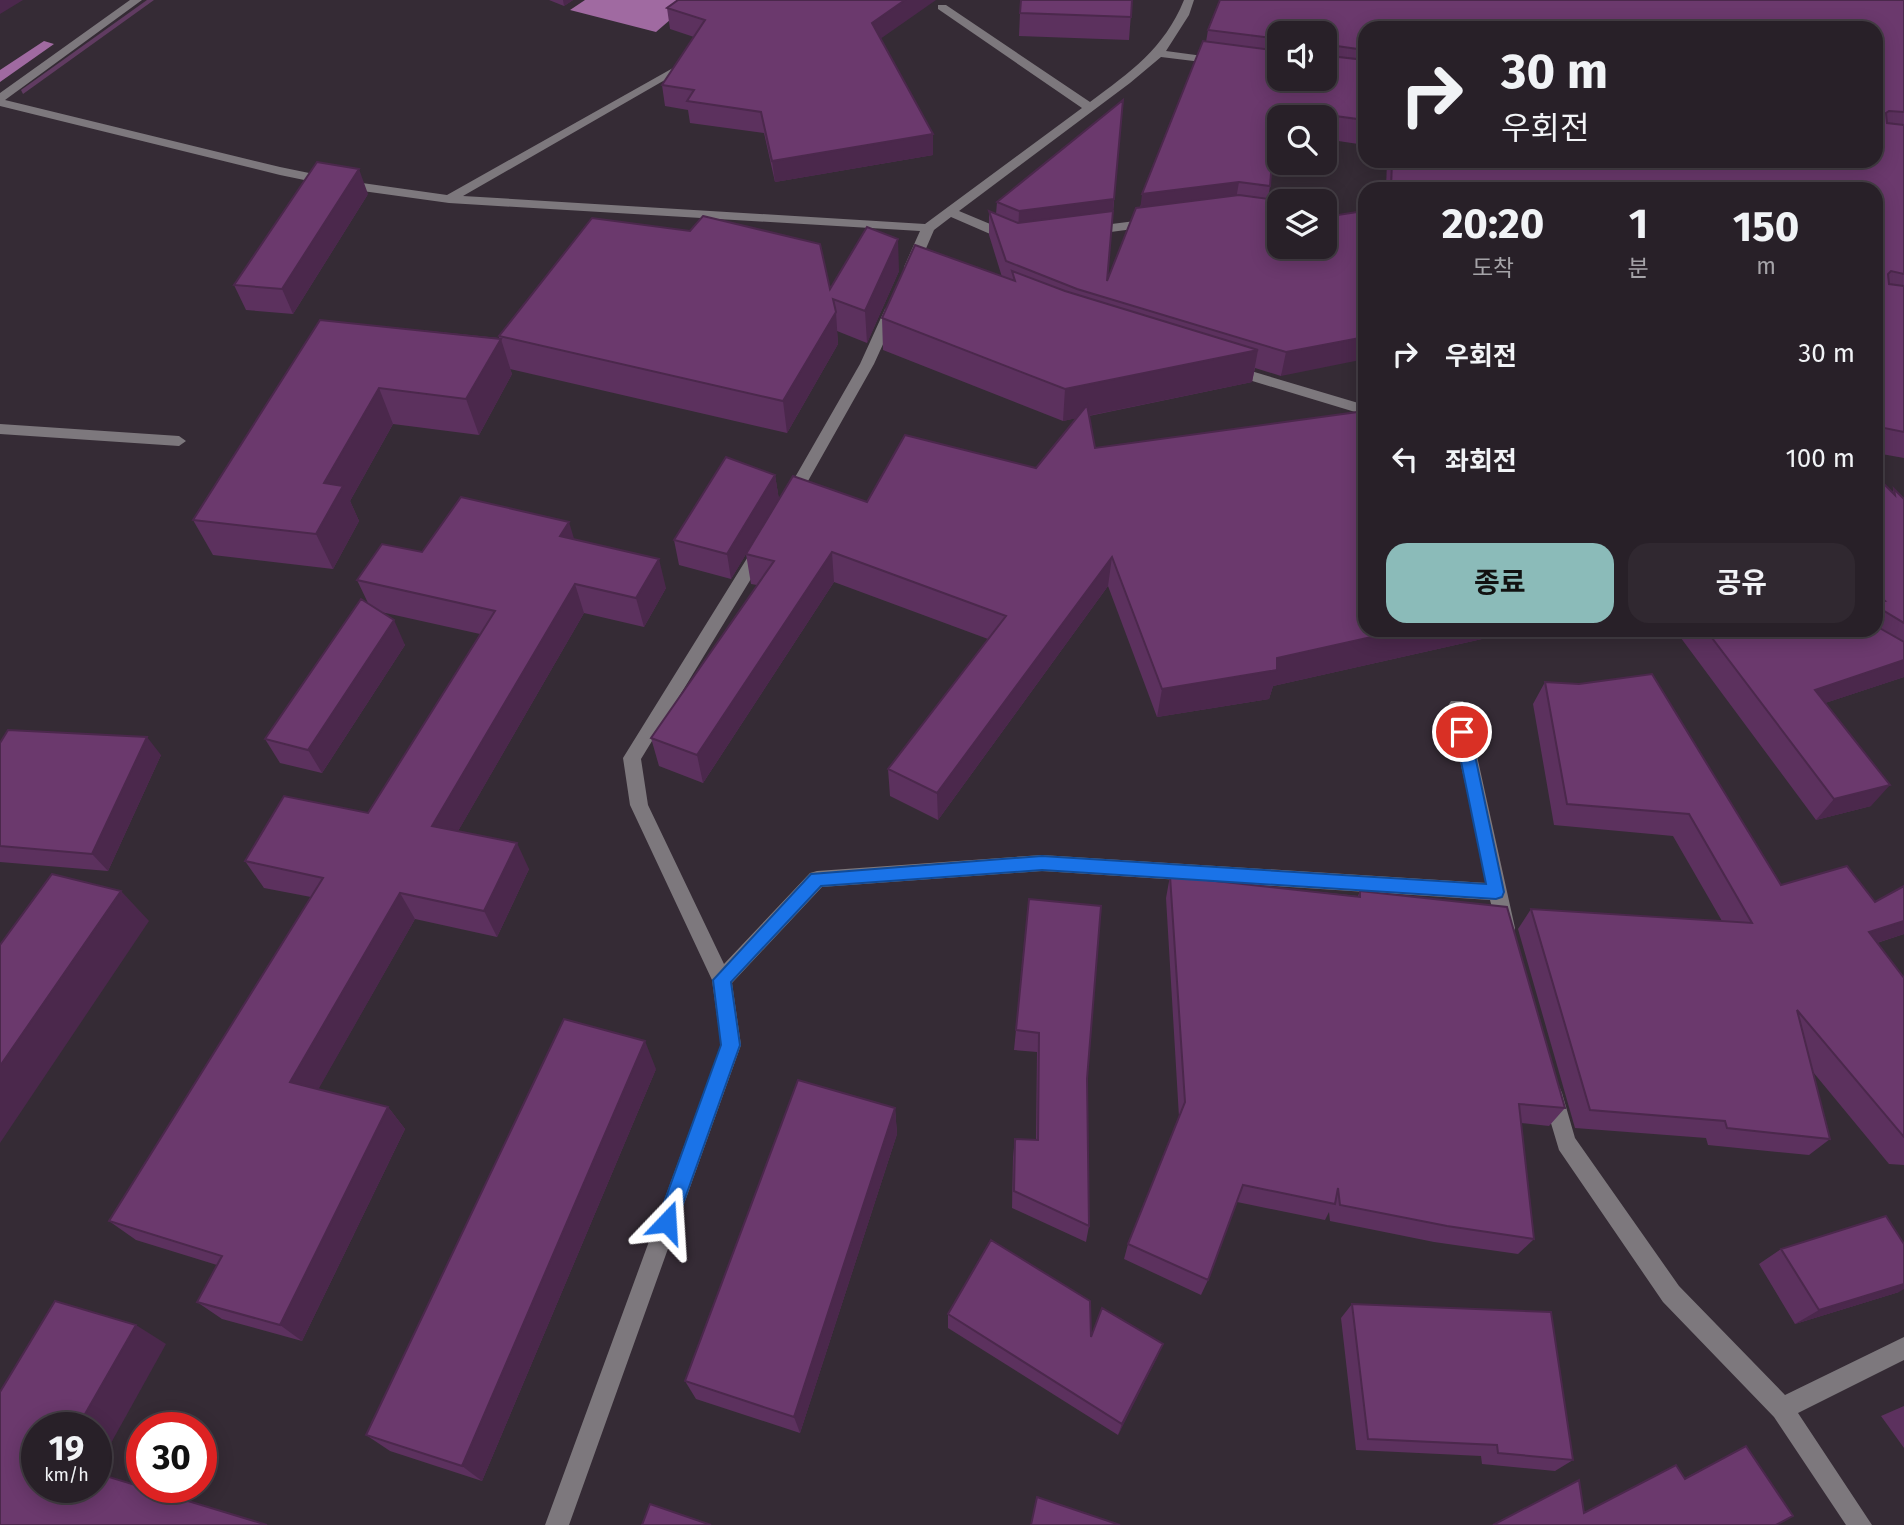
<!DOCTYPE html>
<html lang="ko">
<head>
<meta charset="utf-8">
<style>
	body { margin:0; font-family:"Fira Sans","Noto Sans KR",sans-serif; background:#302830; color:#f1f3f6; height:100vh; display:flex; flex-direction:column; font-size:26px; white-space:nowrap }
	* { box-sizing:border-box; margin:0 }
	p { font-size:23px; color:#a5a3a8 }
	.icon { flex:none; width:38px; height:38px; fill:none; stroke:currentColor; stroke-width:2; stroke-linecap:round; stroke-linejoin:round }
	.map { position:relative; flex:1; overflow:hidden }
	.side { position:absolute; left:1358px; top:182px; width:525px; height:455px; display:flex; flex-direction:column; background:#282028; border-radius:21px; box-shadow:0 4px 18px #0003,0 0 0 2px #443e45 }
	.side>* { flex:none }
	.hud { position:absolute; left:1358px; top:21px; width:525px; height:147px; border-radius:21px; box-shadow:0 4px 18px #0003,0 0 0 2px #443e45; background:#282028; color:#f1f3f6; overflow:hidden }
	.tools { position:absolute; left:1267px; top:21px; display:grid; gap:14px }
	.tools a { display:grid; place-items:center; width:70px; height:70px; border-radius:14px; background:#282028; box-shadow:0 4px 18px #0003,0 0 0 2px #443e45; font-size:35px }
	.speed { position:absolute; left:21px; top:1412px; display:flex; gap:14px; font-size:35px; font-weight:700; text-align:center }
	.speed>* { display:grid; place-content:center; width:91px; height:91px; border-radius:50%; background:#282028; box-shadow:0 4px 18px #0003,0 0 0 2px #443e45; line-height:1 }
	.speed small { font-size:18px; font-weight:400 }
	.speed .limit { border:10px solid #d22; background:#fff; color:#111 }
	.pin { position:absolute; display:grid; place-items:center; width:60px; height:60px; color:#fff; margin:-30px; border:4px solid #fff; border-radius:50%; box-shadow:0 2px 7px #0007 }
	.me { position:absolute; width:77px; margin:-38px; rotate:20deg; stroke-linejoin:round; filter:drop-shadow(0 0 5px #0008) }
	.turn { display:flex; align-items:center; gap:24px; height:147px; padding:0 28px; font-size:32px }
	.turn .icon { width:91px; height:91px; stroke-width:2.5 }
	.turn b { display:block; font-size:49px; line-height:60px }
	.eta { display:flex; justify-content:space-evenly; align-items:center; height:119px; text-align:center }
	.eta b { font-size:42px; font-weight:700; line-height:49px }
	.cta { display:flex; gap:14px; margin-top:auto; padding:14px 28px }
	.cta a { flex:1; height:80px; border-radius:21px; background:#8bbbb9; color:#111; font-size:28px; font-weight:700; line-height:80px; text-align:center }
	.cta a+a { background:#302830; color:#f1f3f6 }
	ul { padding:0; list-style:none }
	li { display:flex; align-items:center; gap:21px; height:105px; padding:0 28px }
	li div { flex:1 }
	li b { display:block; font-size:26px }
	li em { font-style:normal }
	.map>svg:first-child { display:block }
</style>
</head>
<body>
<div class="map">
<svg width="1904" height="1525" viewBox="0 0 1904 1525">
	<rect width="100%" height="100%" fill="#352b35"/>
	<path fill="#603b61" d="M147 0H154L23 94 21 90Z"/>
	<path fill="#a06aa1" d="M585 0H693L656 32 570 10Z
		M44 41 54 44 0 82V70Z"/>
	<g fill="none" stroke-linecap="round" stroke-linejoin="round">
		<path fill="#7d787d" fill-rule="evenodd" d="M130 0H142L5 100 280 167 348 181 447 195 673 68 677 69V73L463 196 925 224 1082 108 938 9V5H946L1090 102C1130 72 1164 49 1184 0H1194L1189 15 1166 51 1218 58 1224 61 1218 64 1161 57 1130 83 959 211 1014 234V240H1004L951 217 934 230 918 267 911 271 904 267 920 231 449 203 348 189 280 175 0 106V93Z
			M1245 210 1279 215V223L1240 217V211Z
			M1151 219 1157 223 1156 226 1088 235 1082 231 1088 227Z
			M892 305 899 309 874 364 795 504H785L782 500 860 364 885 309Z
			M1231 365 1365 405V415L1226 373V367Z
			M0 424 179 436 186 441 179 446 0 434Z
			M760 545 768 551 641 759 648 805 724 964 810 873 817 871 1042 855 1487 883 1448 706 1451 701H1463L1466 706 1515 928 1513 934 1506 936 1499 934 1490 900 1042 871 822 887 732 983 741 1045 569 1525H545L721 1045 712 980 630 805 623 758 754 547Z
			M1552 1083 1559 1086 1562 1093 1575 1138 1679 1286 1785 1395 1904 1337V1360L1798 1413 1872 1525H1846L1774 1417 1663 1302 1559 1150 1542 1093 1545 1086Z"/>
	</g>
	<path fill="#5c315e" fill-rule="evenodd" d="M549 0H573L564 6Z
		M1132 0 1129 40 1019 36 1020 13Z
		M1904 0V458L1876 453V189H1386L1387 161H1876L1365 28V145L1325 139V117H1279V133L1274 132 1270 186 1268 199V226L1325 247 1281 376 1255 368 1252 382 1089 416 1095 448 1365 630H1522L1273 686 1269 699 1157 717 1108 586 938 820 890 796 888 769 988 639 834 582 703 783 659 766 651 738 757 585 751 584 746 554 731 579 679 565 674 540 775 475 779 500 867 502 1036 468 1076 418 1063 421 883 350 882 318 1002 277 989 235V211L996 214 997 202 1123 100 1107 281 1140 207 1206 42 1208 30ZM1279 33 1325 79H1279Z
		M667 8 881 39 933 134V155L775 182 764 133 690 123 688 110 665 106 662 85 694 37 670 29Z
		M368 194 293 314 246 310 234 285Z
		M899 271 867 343 837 331 838 344 787 433 510 369 512 374 479 435 393 424 350 501 359 521 333 569 213 555 193 520 320 320 499 338V336L830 289Z
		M1876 476 1892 492 1894 489 1904 499V677L1825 703 1871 806 1816 820 1675 630H1776L1779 635 1876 630Z
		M575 540 666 588 644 627 584 613 458 831 529 869 497 937 415 919 318 1089 388 1107 405 1129 302 1341 222 1319 197 1302 217 1265 136 1240 109 1221 311 897 264 888 245 861 368 813 480 634 381 612 405 645 322 773 280 763 265 739 368 603 357 580 422 552Z
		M1545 682 1781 885 1875 902 1904 886V934L1877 943 1904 978V1165L1889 1164 1813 1072 1830 1139 1809 1155 1708 1145 1706 1138 1575 1128 1518 929 1531 909 1722 921 1673 836 1554 825 1533 704Z
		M0 743 161 755 108 871 0 862Z
		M1170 876 1358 896 1360 891 1565 1108 1549 1126 1521 1123 1534 1239 1518 1254 1434 1242 1330 1221 1329 1212 1325 1220 1237 1202 1208 1280 1201 1295 1124 1259 1128 1244 1179 1117 1166 898Z
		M1029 899 1087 1079 1089 1226 1086 1242 1012 1208 1013 1157 1015 1139H1036L1037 1052 1014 1050Z
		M656 1069 482 1481 390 1451 366 1435Z
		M895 1108 897 1134 800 1433 696 1399 685 1381Z
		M1781 1249 1899 1292 1795 1324 1759 1264Z
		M1352 1304 1573 1460 1555 1471 1482 1464 1481 1456 1356 1450 1341 1318Z
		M948 1314 1091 1337 1163 1344 1118 1435 948 1328Z
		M1904 1406V1448L1881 1416Z
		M1746 1446 1793 1516 1493 1525 1584 1513 1685 1478Z"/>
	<path fill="#4b284c" d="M0 0H23L0 14Z
		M563 0H573L564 6Z
		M905 0H936L873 44 872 23Z
		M933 134V155L775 182 772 161Z
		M359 169 368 194 293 314 282 289Z
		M1239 182 1235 205 1139 218 1142 194Z
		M1114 199 1112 221 1018 233 1019 211Z
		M898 239 899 271 867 343 865 311Z
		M836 312 838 344 787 433 783 401Z
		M1365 337V359L1281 376 1286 352Z
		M501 339 512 374 479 435 466 399Z
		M1258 350 1252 382 1063 421 1065 389Z
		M379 388 393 424 350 501 359 521 333 569 316 534 324 483Z
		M775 475 779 500 731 579 727 554Z
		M569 522 578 552 560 536Z
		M832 552 834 582 703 783 697 755Z
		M1112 557 1108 586 938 820 937 793Z
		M659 559 666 588 644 627 636 598Z
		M575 584 584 613 446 852 432 826Z
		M394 620 405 645 322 773 308 750Z
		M1403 630H1522L1273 686 1269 699 1157 717 1162 689 1277 658Z
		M1904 660V677L1798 712 1815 690Z
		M147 737 161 755 108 871 92 854Z
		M1890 785 1871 806 1816 820 1834 799Z
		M517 843 529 869 497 937 484 911Z
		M121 891 149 921 0 1143V1066Z
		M400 893 415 919 310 1104 290 1082Z
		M1904 921V934L1848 952 1869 932Z
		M645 1041 656 1069 482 1481 462 1466Z
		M388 1107 405 1129 302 1341 280 1325Z
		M895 1108 897 1134 800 1433 794 1417Z
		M1904 1284V1289L1899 1292 1795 1324 1819 1310Z
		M136 1325 166 1344 96 1470V1428H77Z
		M1163 1344 1157 1358 1118 1435 1122 1424Z"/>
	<path fill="#6b396d" stroke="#4b284c" stroke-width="2" d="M678 0H905L872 23 933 134 772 161 761 112 687 101 694 90 662 85 705 20 667 8Z
		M1021 0H1132L1131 17 1020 13Z
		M1220 0H1904V112L1889 111 1886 113 1887 123 1904 125V274L1891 271 1888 274 1889 284 1904 286V432L1884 428 1876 376V189H1391L1392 161H1876V28H1365V50L1330 45 1327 48 1330 56 1365 60V120L1276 108 1270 186 1239 182 1142 194 1203 41 1279 51V79H1325V33H1279V39L1208 30Z
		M1123 100 1114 199 1019 211 997 202Z
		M317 162 359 169 282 289 234 285Z
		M1239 195 1269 199 1268 226 1279 224V247H1325V217L1357 212 1365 213V337L1286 352 1077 289 1006 261 989 211 1018 223 1113 211 1107 281 1136 208Z
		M703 216 820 244 830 289 867 227 898 239 865 311 833 299 836 312 783 401 499 336 592 218 690 231Z
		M915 245 1015 281 1012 271 1065 291 1258 350 1065 389 882 318Z
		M320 320 501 339 466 399 379 388 324 483 343 486 316 534 193 520Z
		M1087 405 1095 448 1365 411V630H1403L1277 658V670L1162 689 1112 557 937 793 888 769 1006 616 832 552 697 755 651 738 774 561 746 554 793 476 867 502 905 435 1036 468Z
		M726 457 775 475 727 554 674 540Z
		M1876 476 1895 495 1894 489 1904 499V623L1876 606V603L1885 601 1876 594Z
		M461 497 569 522 560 536 659 559 636 598 575 584 432 826 517 843 484 911 400 893 290 1082 388 1107 280 1325 197 1302 222 1256 109 1221 323 878 245 861 284 796 368 813 495 611 357 580 382 544 422 552Z
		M361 599 394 620 308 750 265 739Z
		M1876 626 1904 642V660L1815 690 1890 785 1834 799 1706 630H1776L1779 635 1793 630H1876Z
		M1652 674 1781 885 1847 866 1875 902 1904 886V921L1869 932 1904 978V1137L1797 1010 1830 1139 1727 1128 1725 1121 1590 1110 1531 909 1752 923 1689 814 1567 804 1545 682 1579 684Z
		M8 730 147 737 92 854 0 846V743Z
		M52 874 121 891 0 1066V945Z
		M1170 876 1360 897V891L1507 907 1565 1108 1519 1104 1534 1239 1447 1226 1340 1205 1338 1188 1335 1204 1243 1185 1208 1280 1128 1244 1185 1102Z
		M1029 899 1101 906 1087 1079 1089 1226 1014 1191 1015 1139 1038 1140 1039 1033 1016 1030Z
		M564 1019 645 1041 462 1466 366 1435Z
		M798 1080 895 1108 794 1417 685 1381Z
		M1886 1216 1904 1244V1284L1819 1310 1781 1249Z
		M991 1240 1090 1301 1091 1337 1102 1308 1163 1344 1122 1424 948 1314Z
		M55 1301 136 1325 77 1428H37V1488H96V1473L267 1525H0V1392Z
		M1352 1304 1551 1312 1573 1460 1498 1453 1497 1445 1368 1439Z
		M1746 1446 1793 1516 1776 1525H1493L1579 1480 1584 1513 1676 1465 1685 1479Z
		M1037 1497 1120 1525H1031Z
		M650 1504 711 1525H642Z"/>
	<path fill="#1a73e8" stroke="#114b97" stroke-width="2" d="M1462 726 1470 732 1504 892 1502 897 1496 899 1042 870 821 886 731 982 740 1045 674 1229 667 1232 660 1229 657 1222 721 1045 713 980 811 874 1042 856 1486 884 1455 732Z"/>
</svg>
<div class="tools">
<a><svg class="icon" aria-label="sound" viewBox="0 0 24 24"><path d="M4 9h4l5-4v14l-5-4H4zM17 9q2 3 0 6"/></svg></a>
<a><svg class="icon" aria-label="search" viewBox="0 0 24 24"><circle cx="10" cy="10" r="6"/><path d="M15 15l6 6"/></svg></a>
<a><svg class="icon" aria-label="layers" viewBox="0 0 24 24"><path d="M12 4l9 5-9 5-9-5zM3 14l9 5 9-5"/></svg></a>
</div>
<div class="speed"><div>19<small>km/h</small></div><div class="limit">30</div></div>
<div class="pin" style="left:1462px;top:732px;background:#d93025"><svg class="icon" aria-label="arrive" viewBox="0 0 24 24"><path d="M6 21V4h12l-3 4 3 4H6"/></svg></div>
<svg class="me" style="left:667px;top:1222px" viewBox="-20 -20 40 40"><path d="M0-17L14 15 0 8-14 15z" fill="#1a73e8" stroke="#fff" stroke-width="4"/></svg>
<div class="hud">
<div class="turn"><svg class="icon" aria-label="right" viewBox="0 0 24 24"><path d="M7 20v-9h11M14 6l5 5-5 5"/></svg><div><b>30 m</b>우회전</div></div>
</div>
<section class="side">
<div class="eta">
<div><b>20:20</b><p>도착</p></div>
<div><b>1</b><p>분</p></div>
<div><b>150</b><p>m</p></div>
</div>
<ul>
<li><svg class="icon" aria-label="right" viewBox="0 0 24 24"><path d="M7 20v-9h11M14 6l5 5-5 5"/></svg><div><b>우회전</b></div><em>30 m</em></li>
<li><svg class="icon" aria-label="left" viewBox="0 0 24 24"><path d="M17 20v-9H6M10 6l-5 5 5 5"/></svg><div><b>좌회전</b></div><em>100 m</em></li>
</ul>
<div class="cta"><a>종료</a><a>공유</a></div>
</section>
</div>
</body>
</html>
